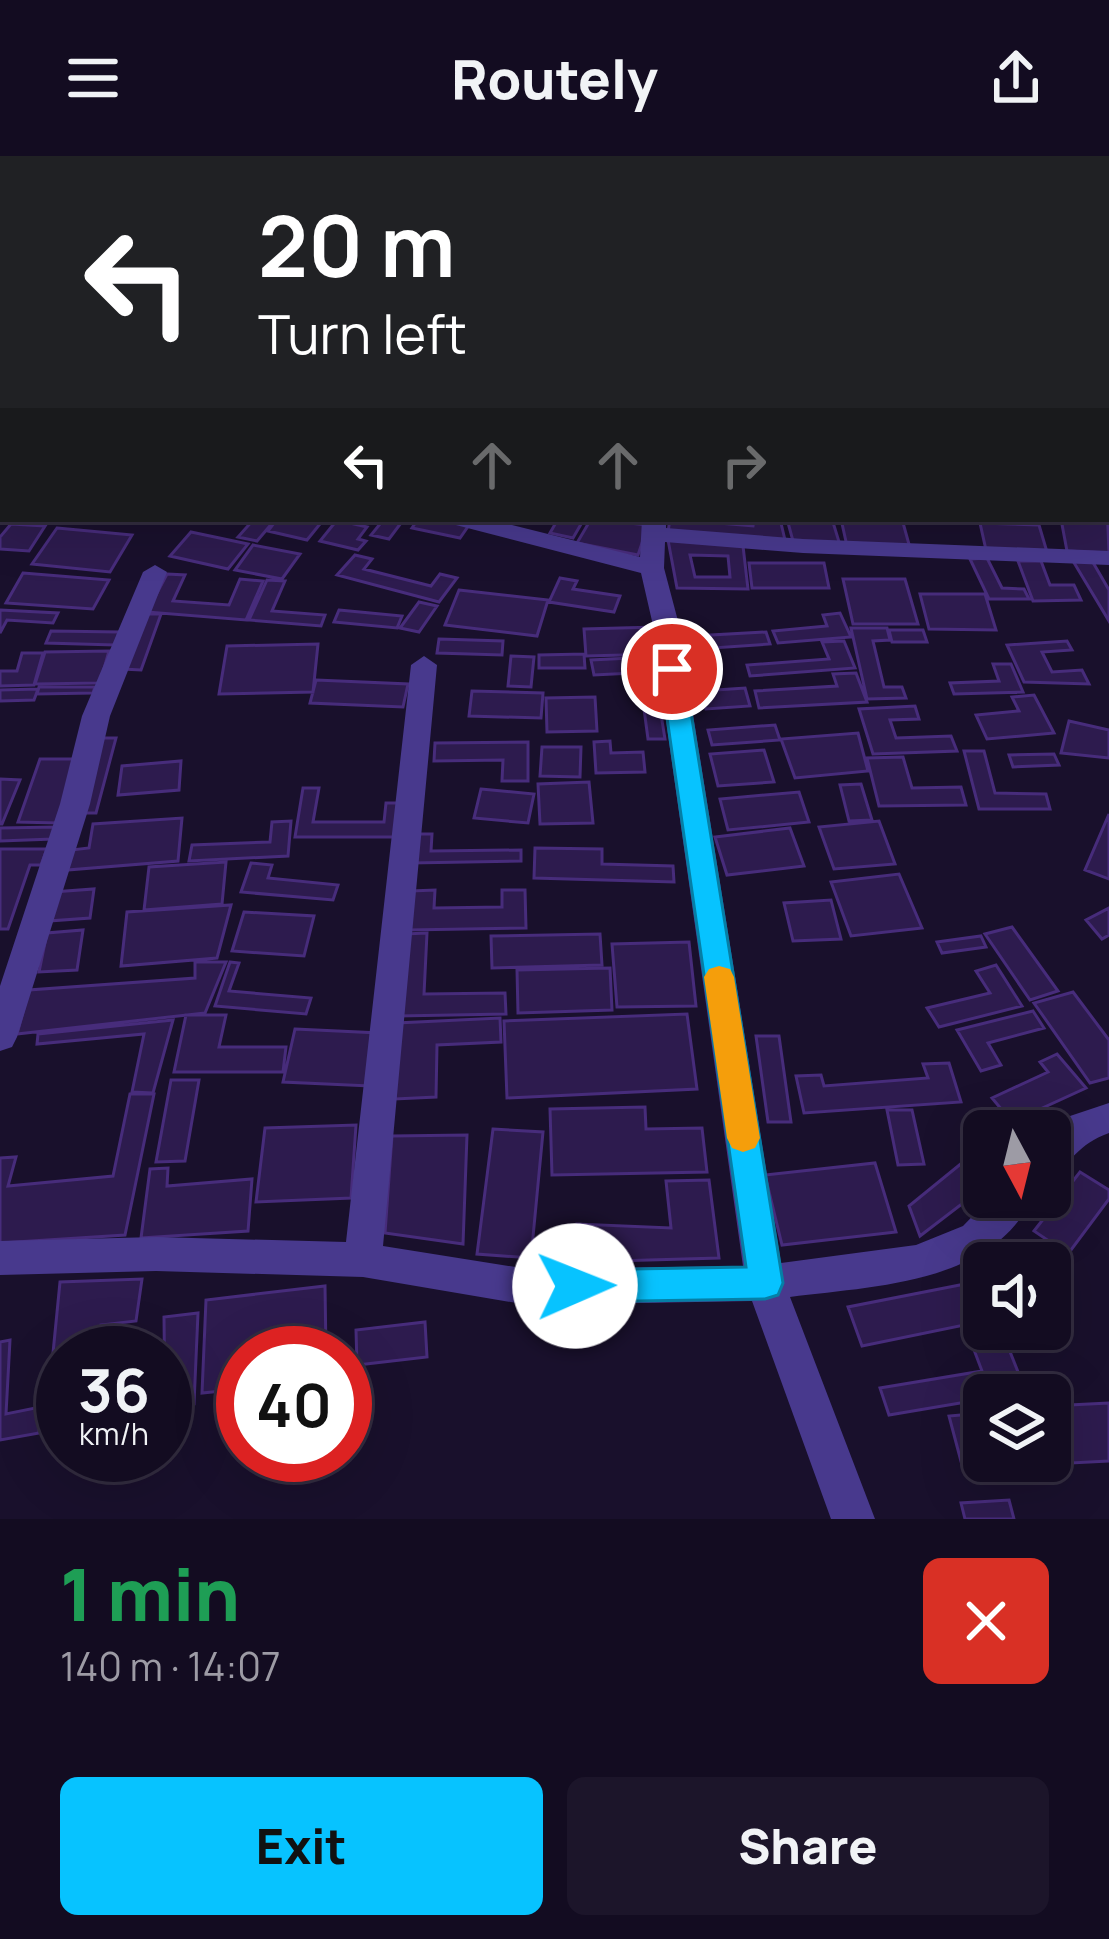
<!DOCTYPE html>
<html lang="en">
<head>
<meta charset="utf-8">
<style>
	body { margin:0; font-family:Manrope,sans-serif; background:#1c152a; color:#f1f3f6; height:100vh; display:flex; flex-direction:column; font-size:45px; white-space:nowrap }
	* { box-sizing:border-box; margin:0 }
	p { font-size:39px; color:#9d9ba5 }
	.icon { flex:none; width:66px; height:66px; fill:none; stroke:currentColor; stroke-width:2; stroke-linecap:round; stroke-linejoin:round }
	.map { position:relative; height:1363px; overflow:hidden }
	.panel { display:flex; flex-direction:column; background:#130c21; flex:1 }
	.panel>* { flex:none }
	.guide { position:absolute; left:0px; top:0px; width:1110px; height:366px; box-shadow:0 12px 48px #0002,0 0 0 3px #322c3f; background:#202124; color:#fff; overflow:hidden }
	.needle { width:78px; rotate:173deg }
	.buttons { position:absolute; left:963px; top:954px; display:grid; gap:24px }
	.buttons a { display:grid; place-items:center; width:108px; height:108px; border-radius:18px; background:#130c21; box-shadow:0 12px 48px #0002,0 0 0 3px #322c3f; font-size:60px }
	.speed { position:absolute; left:36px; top:1170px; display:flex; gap:24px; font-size:60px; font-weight:700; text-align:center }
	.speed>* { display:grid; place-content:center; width:156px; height:156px; border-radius:50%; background:#130c21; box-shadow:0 12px 48px #0002,0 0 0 3px #322c3f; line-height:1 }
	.speed small { font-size:30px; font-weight:400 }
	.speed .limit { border:18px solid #d22; background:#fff; color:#111 }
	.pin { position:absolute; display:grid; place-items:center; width:102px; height:102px; color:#fff; margin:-51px; border:6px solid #fff; border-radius:50%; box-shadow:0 3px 12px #0007 }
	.me { position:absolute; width:132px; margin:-66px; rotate:89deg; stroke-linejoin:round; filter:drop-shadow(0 0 9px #0008) }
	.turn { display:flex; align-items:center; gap:42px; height:252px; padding:0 60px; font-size:54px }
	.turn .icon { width:156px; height:156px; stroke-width:2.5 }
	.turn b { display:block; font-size:84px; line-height:102px }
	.lanes { display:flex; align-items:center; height:114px; padding:0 60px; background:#0003; justify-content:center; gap:60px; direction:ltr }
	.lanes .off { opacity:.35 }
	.round { display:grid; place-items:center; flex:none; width:126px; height:126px; border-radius:18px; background:#1c152a }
	.summary { display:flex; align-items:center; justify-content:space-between; height:204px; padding:0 60px }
	h1 { font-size:72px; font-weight:800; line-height:90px; color:#1e9e55 }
	.cta { display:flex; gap:24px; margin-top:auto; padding:24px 60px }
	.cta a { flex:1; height:138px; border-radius:18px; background:#07c3ff; color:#111; font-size:48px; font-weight:800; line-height:138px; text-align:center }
	.cta a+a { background:#1c152a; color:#f1f3f6 }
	header { display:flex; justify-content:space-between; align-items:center; height:156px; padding:0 60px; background:#130c21; font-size:54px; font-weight:800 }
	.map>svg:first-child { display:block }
</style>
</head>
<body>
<header><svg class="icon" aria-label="menu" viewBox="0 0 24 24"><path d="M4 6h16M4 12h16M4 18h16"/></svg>Routely<svg class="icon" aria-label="share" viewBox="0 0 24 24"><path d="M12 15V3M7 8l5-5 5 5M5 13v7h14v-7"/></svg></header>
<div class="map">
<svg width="1109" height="1363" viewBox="0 0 1109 1363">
	<rect width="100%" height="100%" fill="#19102c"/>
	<path fill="#2d1b4e" stroke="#472c7b" stroke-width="3" fill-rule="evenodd" d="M1107 347 1109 397 1067 395 1061 363H1107Z
		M254 363 274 365 257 385 238 381Z
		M277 363H276H324L307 384 268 375Z
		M384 363H404L389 383 371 379Z
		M418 363H437L469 369 460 382 412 372Z
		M558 363H584L573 382 550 377Z
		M591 363 648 369 638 399 577 387Z
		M670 363 753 370 754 363H780L785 384 668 376Z
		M787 363H832L840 389 793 385Z
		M841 363H902L910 392 847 390Z
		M337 364 367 371 358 383 366 385 358 394 320 385Z
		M980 367 1039 369 1047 396 986 394Z
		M11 368 45 370 29 395 0 393V381Z
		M57 372 132 379 110 416 32 408Z
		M191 376 248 388 228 413 170 400Z
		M668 384 743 390 748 433 677 432ZM690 399 728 400 730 421H695Z
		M253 389 300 398 282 423 235 414Z
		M355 399 372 403 364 413 431 430 440 418 457 422 439 446 337 419Z
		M987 402 1002 432 1024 433 1029 443H989L970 403Z
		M1091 403 1109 434V465L1073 405Z
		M1018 405H1041L1050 429H1074L1081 444 1033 445Z
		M749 407H824L829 432H752Z
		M23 417 109 424 93 453 6 447Z
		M167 418 185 419 173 445 229 449 240 423 263 425 246 464 147 456Z
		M560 422 577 425 573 433 620 440 614 456 549 446Z
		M843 423H905L918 468H853Z
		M267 424 285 425 272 455 325 459 321 470 249 464Z
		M459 434 548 444 537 480 445 469Z
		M920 438H985L996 474 929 473Z
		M419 446 437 450 419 476 400 472Z
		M0 454 58 457 53 467 7 464 0 477Z
		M339 454 402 460 397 472 334 466Z
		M840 457 851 481 778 487 773 475 827 470 823 459Z
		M142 458H161L141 514 123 513Z
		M656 471 660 498 586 500 584 473Z
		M851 472H887L890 484 873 485 884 531H902L906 542 867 543Z
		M889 474H923L927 486H892Z
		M51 475 119 476 115 489 46 487Z
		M766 476 770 488 698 493 694 480Z
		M439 483 503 485 502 499 437 497Z
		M844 485 855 512 750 520 747 509 829 503 822 486Z
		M1067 485 1072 494 1042 496 1052 516 1082 514 1089 528 1024 526 1007 489Z
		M318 488 313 536 219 538 227 490Z
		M109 495 100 527 35 528 45 496Z
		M22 497H43L34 529 0 530V515H17Z
		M584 498 585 512H539V499Z
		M511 500 534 501 531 531 508 530Z
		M651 501 653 516 594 519 591 504Z
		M993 508H1011L1023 536 954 538 950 527 999 525Z
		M856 517 867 546 759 552 755 535 837 530 833 518Z
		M316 524 408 528 403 551 310 547Z
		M39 531H95L93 537 37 538Z
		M745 532 750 550 706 553 702 535Z
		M38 533 34 544 0 545V534Z
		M472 535 543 537 541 562 469 560Z
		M1034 539 1054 577 987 583 976 559 1019 555 1012 541Z
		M595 541 597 575 547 576 546 542Z
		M915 550 919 563 890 564 896 582 951 580 957 595 873 598 859 553Z
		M660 552 665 583H648L644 553Z
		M1069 565 1109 574V602L1061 597Z
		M775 569 780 584 712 589 708 574Z
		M858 577 868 615 795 622 781 583Z
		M96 582H116L96 657H74Z
		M610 585 611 597 643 596 645 616 596 617 594 586Z
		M528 586V625H502L503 604 434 605 435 587Z
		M542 591H581L580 621 540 620Z
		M764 594 774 626 718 630 710 598Z
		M964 595H984L995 637 1046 638 1050 653H979Z
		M1054 598 1059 609 1013 611 1009 599Z
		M903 601 912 632 961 631 966 649 879 650 867 602Z
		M40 603H79L58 667 18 666Z
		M181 605 179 634 118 639 122 610Z
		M0 623 20 624 2 668H0Z
		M589 626 593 667 540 668 538 628Z
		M861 628 872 664 849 665 840 629Z
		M303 632H319L313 666H384L386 647H407L403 681H295Z
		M481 633 534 638 528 667 474 662Z
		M799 636 809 666 728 674 720 643Z
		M1109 658V723L1085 714Z
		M182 662 178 705 67 714 71 694 89 692 93 668Z
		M291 665 288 700 189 705 192 689 270 686 272 666Z
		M879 665 895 708 834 713 819 671Z
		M56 671 53 683 0 685V672Z
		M790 672 804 710 727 719 715 681Z
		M413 678H432L431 695 521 694V705L411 707Z
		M535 692 602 693V708L673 710 674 726 534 722Z
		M0 693H47L41 709H30L8 773H0Z
		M226 706 222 748 144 754 149 711Z
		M251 707 272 709 268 722 338 729 333 744 241 736Z
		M899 718 922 772 851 780 831 726Z
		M94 733 90 762 48 765 53 736Z
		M435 734 434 752 502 751V734H525L526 772 408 774 411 735Z
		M831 744 841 783 793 785 784 747Z
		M231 749 217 802 121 810 127 756Z
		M1109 752V779L1102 783 1086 764Z
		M244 756 314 760 304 800 232 795Z
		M1012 771 1058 835 1030 844 985 778Z
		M83 774 77 814 39 816 47 777Z
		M427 777 424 838 505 837 506 858 398 860 404 778Z
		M600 778 602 809 492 812 491 780Z
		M981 780 986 791 942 797 937 786Z
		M689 786 696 850 617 851 612 788Z
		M195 806H226L205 857 17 878 29 834 195 822Z
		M230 806 239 807 229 835 311 842 306 858 215 850Z
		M996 809 1022 850 939 871 927 852 990 837 976 815Z
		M610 812 612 854 518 857 517 814Z
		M1073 836 1109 884V922L1090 927 1034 847Z
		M1033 855 1044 872 988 887 1001 909 981 915 957 874Z
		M687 858 697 933 507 942 504 865Z
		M186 859H226L219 891H286L283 916H174Z
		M500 862 501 886 437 889 436 941 395 943 397 867Z
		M173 864 153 937 132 936 144 878 37 888 38 878Z
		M295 873 379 877 370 930 283 926Z
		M756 880H779L791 966H768Z
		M1057 898 1086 932 1012 966 992 942 1048 916 1040 906Z
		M949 907 961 946 804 957 796 920 821 919 824 930 928 922 923 908Z
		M171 924H199L185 1005 156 1006Z
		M130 938H154L125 1079 0 1087V1002L16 1001 8 1030 113 1020Z
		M645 951 646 973 702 972 707 1016 552 1019 550 953Z
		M887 954H912L924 1008 898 1009Z
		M356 969 351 1042 256 1046 265 972Z
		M493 973 543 976 531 1102 477 1098Z
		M467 979 463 1088 385 1077 392 980Z
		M984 989V1031L920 1080 909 1050Z
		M875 1007 896 1076 782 1089 765 1019Z
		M168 1012 167 1030 252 1023 248 1075 141 1082 150 1013Z
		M1080 1016 1109 1034V1043L1068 1098 1034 1075Z
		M709 1024 719 1102 579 1106 577 1068 671 1072 666 1025Z
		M142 1123 136 1165 101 1169V1197H63V1265L46 1268 60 1126Z
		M970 1127 984 1165 862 1190 848 1151Z
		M325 1130 326 1197H243L242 1233 202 1237 206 1144Z
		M198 1157 194 1248 165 1252 164 1161Z
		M425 1166 427 1201 357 1209 356 1174Z
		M984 1167V1173H1001L1026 1236 984 1239V1243L889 1259 880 1232 982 1215 965 1170Z
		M10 1184 6 1258 40 1251 39 1277 0 1284V1186Z
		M1109 1247V1305L1052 1308 1050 1250Z
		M984 1257V1305H1000L962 1309 949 1260Z
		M1009 1344 1014 1363H965L961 1347Z"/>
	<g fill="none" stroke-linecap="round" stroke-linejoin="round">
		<path fill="#48398d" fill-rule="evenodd" d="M692 0H708L710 3H692Z
			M0 47H3V57H0Z
			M1107 182H1109V195H1107Z
			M0 210H3L0 225Z
			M448 363H488L640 401 642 363H666V372L803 383 1109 395V409L803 397 665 386 664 412 678 465 781 1107 916 1089 963 1070 991 1041H1033C992 1129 872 1130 790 1141L875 1363H831L752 1145 528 1149 363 1121 156 1115 0 1119V1085L156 1081 346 1086 411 509 424 500 437 509 383 1090 528 1113 743 1110 652 465 641 417 452 368Z
			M155 409 167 416 110 560 90 648 17 881 12 891 0 895V830L60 648 82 560 143 416Z
			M1109 947V977C1077 988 1074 1007 1050 1016L1049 975 1058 964Z"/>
	</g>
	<path fill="#07c3ff" stroke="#057fa6" stroke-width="3" d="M672 505 684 513 783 1127 778 1139 765 1143 575 1146 563 1142 558 1130 563 1119 575 1114 746 1111 660 513Z"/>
	<path fill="#f59e0b" d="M719 810 730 813 734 821 760 982 755 992 743 996 732 992 727 982 704 821 709 813Z"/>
</svg>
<div class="buttons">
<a><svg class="needle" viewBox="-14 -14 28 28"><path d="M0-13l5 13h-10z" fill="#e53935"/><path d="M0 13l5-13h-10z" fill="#9d9ba5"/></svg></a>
<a><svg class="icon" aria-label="sound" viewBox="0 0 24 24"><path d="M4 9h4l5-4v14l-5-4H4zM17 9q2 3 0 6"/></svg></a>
<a><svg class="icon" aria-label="layers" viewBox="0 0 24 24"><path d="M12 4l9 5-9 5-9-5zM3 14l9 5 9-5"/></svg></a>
</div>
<div class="speed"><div>36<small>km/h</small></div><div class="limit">40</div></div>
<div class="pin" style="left:672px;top:513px;background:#d93025"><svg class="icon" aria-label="arrive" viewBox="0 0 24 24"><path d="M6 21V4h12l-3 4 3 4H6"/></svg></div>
<svg class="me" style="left:575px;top:1130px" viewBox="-20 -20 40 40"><circle r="19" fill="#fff"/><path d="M0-13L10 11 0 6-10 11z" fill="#07c3ff"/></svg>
<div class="guide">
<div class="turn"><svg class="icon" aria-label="left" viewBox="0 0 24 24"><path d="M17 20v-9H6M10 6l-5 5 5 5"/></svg><div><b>20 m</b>Turn left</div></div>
<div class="lanes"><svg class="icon" aria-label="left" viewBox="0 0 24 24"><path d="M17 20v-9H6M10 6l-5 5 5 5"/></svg><svg class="icon off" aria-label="ahead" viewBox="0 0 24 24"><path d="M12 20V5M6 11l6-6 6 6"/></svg><svg class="icon off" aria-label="ahead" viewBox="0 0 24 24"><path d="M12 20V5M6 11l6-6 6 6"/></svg><svg class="icon off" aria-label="right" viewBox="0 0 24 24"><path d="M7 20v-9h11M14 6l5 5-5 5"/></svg></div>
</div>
</div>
<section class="panel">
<div class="summary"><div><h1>1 min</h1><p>140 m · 14:07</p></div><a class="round" style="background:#d93025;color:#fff"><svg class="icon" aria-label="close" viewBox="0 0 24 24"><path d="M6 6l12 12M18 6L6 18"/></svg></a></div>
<div class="cta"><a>Exit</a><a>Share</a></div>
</section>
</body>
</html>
